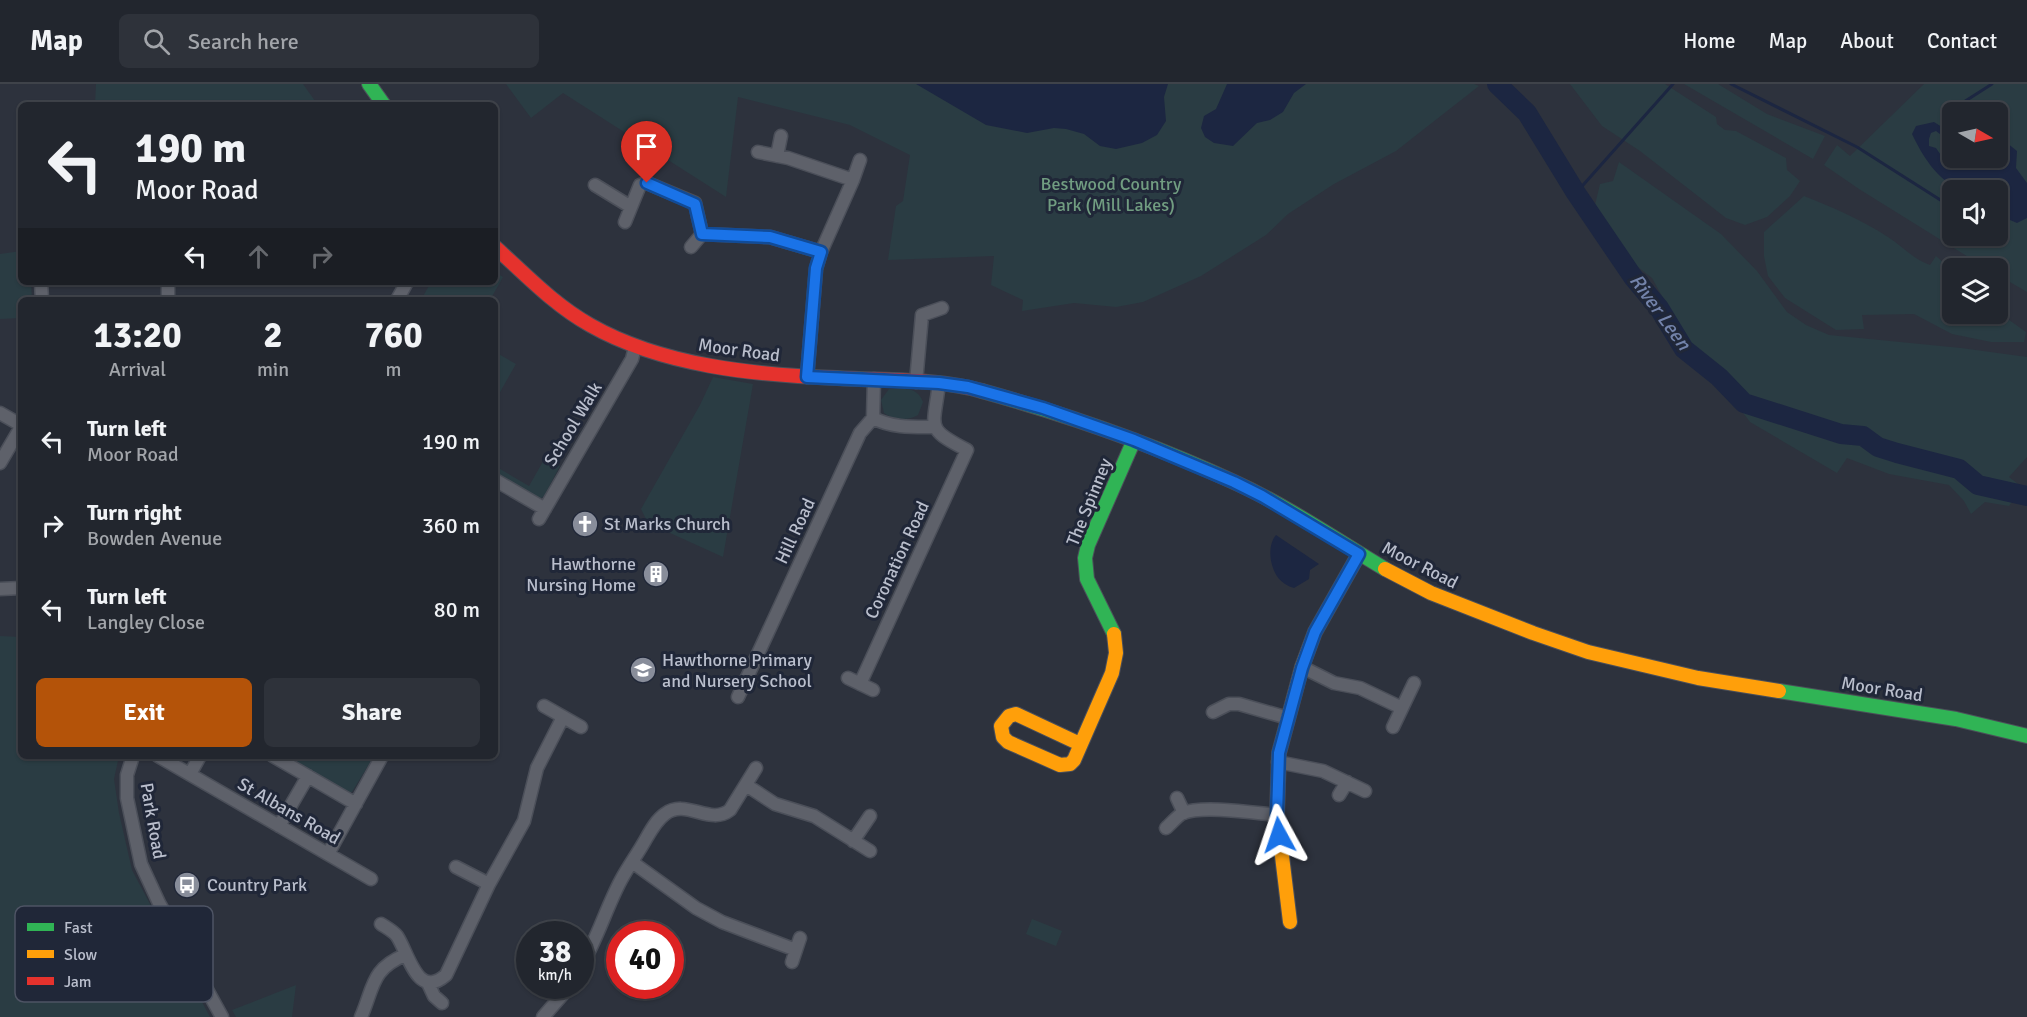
<!DOCTYPE html>
<html lang="en">
<head>
<meta charset="utf-8">
<style>
	body { margin:0; font-family:Signika,sans-serif; background:#2e323a; color:#f1f3f6; height:100vh; display:flex; flex-direction:column; font-size:22px; white-space:nowrap }
	* { box-sizing:border-box; margin:0 }
	p { font-size:20px; color:#a2a5aa }
	.icon { flex:none; width:33px; height:33px; fill:none; stroke:currentColor; stroke-width:2; stroke-linecap:round; stroke-linejoin:round }
	.map { position:relative; flex:1; overflow:hidden }
	.panel { position:absolute; left:18px; top:213px; width:480px; height:462px; display:flex; flex-direction:column; background:#22262e; border-radius:9px; box-shadow:0 2px 4px #0004,0 0 0 2px #3f434a }
	.panel>* { flex:none }
	.top-card { position:absolute; left:18px; top:18px; width:480px; height:183px; border-radius:9px; box-shadow:0 2px 4px #0004,0 0 0 2px #3f434a; background:#22262e; color:#f1f3f6; overflow:hidden }
	.needle { width:39px; rotate:99deg }
	.controls { position:absolute; left:1942px; top:18px; display:grid; gap:12px }
	.controls a { display:grid; place-items:center; width:66px; height:66px; border-radius:9px; background:#22262e; box-shadow:0 2px 4px #0004,0 0 0 2px #3f434a; font-size:30px }
	.speed { position:absolute; left:516px; top:837px; display:flex; gap:12px; font-size:30px; font-weight:700; text-align:center }
	.speed>* { display:grid; place-content:center; width:78px; height:78px; border-radius:50%; background:#22262e; box-shadow:0 2px 4px #0004,0 0 0 2px #3f434a; line-height:1 }
	.speed small { font-size:15px; font-weight:400 }
	.speed .limit { border:9px solid #d22; background:#fff; color:#111 }
	.pin { position:absolute; display:grid; place-items:center; width:51px; height:51px; color:#fff; margin:-62px -26px; border-radius:50% 50% 50% 0; rotate:-45deg; box-shadow:0 0 6px #0007 }
	.pin .icon { rotate:45deg }
	.me { position:absolute; width:66px; margin:-33px; rotate:355deg; stroke-linejoin:round; filter:drop-shadow(0 0 4px #0008) }
	.turn { display:flex; align-items:center; gap:21px; height:126px; padding:0 18px; font-size:27px }
	.turn .icon { width:78px; height:78px; stroke-width:2.5 }
	.turn b { display:block; font-size:42px; line-height:51px }
	.lanes { display:flex; align-items:center; height:57px; padding:0 18px; background:#0003; justify-content:center; gap:30px; direction:ltr }
	.lanes .off { opacity:.35 }
	.eta { display:flex; justify-content:space-evenly; align-items:center; height:102px; text-align:center }
	.eta b { font-size:36px; font-weight:800; line-height:42px }
	.primary-button { display:flex; gap:12px; margin-top:auto; padding:12px 18px }
	.primary-button a { flex:1; height:69px; border-radius:9px; background:#b45309; color:#fff; font-size:24px; font-weight:800; line-height:69px; text-align:center }
	.primary-button a+a { background:#2e323a; color:#f1f3f6 }
	ul { padding:0; list-style:none }
	li { display:flex; align-items:center; gap:18px; height:84px; padding:0 18px }
	li div { flex:1 }
	li b { display:block; font-size:22px }
	li em { font-style:normal }
	header { display:flex; align-items:center; gap:36px; box-sizing:border-box; height:84px; padding:0 30px; background:#22262e; border-bottom:2px solid #3f434a }
	header strong { font-size:28px }
	nav { display:flex; gap:33px; margin-inline-start:auto; font-size:21px }
	.search { width:420px; height:54px; background:#2e323a; display:flex; align-items:center; gap:15px; box-sizing:border-box; padding:0 21px; border-radius:9px; color:#a2a5aa; font-size:22px }
	.map>svg:first-child { display:block }
</style>
</head>
<body>
<header>
<strong>Map</strong>
<div class="search"><svg class="icon" aria-label="search" viewBox="0 0 24 24"><circle cx="10" cy="10" r="6"/><path d="M15 15l6 6"/></svg>Search here</div>
<nav><a>Home</a><a>Map</a><a>About</a><a>Contact</a></nav>
</header>
<div class="map">
<svg width="2027" height="933" viewBox="0 0 2027 933">
	<rect width="100%" height="100%" fill="#2d323d"/>
	<path fill="#2a3c43" fill-rule="evenodd" d="M96 0H303L318 21H95Z
		M506 0H1474L1479 2 1396 67 1334 100 1288 130 1266 151 1201 192 1143 218 1116 223 1074 219 1022 227 1023 216 991 201 994 172 888 176 896 122 903 117 910 71 850 41 738 13 726 113 563 9 531 34Z
		M1570 0H1665L1716 33 1717 40 1725 46 1736 47 1786 74 1787 86 1800 97 1790 112 1767 133 1745 141 1726 134 1640 67 1602 42Z
		M1684 0H1718L1767 30 1825 52 1813 75Z
		M1924 0H2027V208L1998 191V184H1986L1859 105 1824 81 1837 61 1850 72ZM1953 28H1998V74H1953ZM1953 106H1998V152H1953Z
		M1619 78 1721 150 1757 187 1787 228 1806 241 1829 251 1961 264 2027 273V373L2009 393 2022 403 2009 422 1985 418 1971 430 1964 417 1949 401 1889 390 1847 374 1837 389 1750 338 1681 247 1652 194 1588 144 1605 141 1595 121 1600 100 1613 97Z
		M1804 112C1832 123 1862 136 1888 153 1902 162 1913 175 1930 181L1936 172 1946 181 1941 191 1953 198V230H1998V228L2026 248 2024 258H1991L1952 250 1914 230 1862 231 1864 245 1836 246 1785 214 1768 192 1764 172V148Z
		M21 167V198H31L32 216H21V234L0 235V170Z
		M495 188 503 193 490 216H421L431 198H495Z
		M495 268 516 280 495 317Z
		M713 293 753 300 723 473 648 439 641 425 700 321Z
		M889 305C904 305 917 302 923 318L918 331C908 337 893 336 884 329L881 316Z
		M545 374 560 382 544 412 540 415 495 391V382L529 402Z
		M0 552 21 553V672H119L114 695 119 729 132 786 210 933H0Z
		M281 672H374L352 708 345 709Z
		M1032 835 1062 847 1056 862 1026 850Z
		M296 901 292 933H236L232 926Z"/>
	<path fill="#1c2641" d="M916 0H1168L1164 13 1166 37 1157 51 1142 59 1116 65 1100 62 1084 50 1066 45 1054 44 1027 49 986 41Z
		M1227 0H1306L1294 9 1283 28 1270 36 1257 39 1233 62 1214 59 1205 53 1201 44 1204 32 1216 25Z
		M1934 38 1953 50V60L1936 47 1931 49 1929 55V62L1936 64 1949 83C1960 81 1969 84 1979 81V74H1998V55L2007 59 2017 67 2016 84 2027 99V134L2017 139 2010 136 2008 120 1998 111V106C1986 106 1971 108 1959 104 1937 96 1922 71 1912 50L1916 42Z
		M1276 451 1319 480 1310 486 1309 495 1294 504C1291 503 1288 502 1285 500 1271 492 1265 464 1276 451Z"/>
	<g fill="none" stroke-linecap="round" stroke-linejoin="round">
		<path stroke="#1c2641" stroke-width="3" d="M1731 0 1857 63 1953 124
			M1958 28 1956 23 1992 0
			M1576 109 1673 0"/>
		<path stroke="#1c2641" stroke-width="20" d="M1497 0 1527 29 1576 109 1633 193 1659 224 1684 265 1719 293 1744 319 1841 350 1863 352 1878 363 1897 369 1959 385 1978 401 2027 412"/>
		<g stroke="#4b4f59" stroke-width="15">
			<path id="street" d="M758 68 788 74 853 96 821 168 816 185 807 293
				M777 72 781 52
				M853 96 860 76
				M595 101 631 123
				M625 138 640 101 647 99 695 119 702 150 691 163
				M702 150 770 153 821 168
				M41 198 42 216
				M168 216V198
				M397 216 407 198
				M916 298 922 231 942 224
				M0 329 21 341
				M873 334C892 344 913 343 934 343
				M0 379 21 343
				M495 396 545 425
				M539 435 632 275 635 263
				M0 505 21 504
				M1302 583 1334 599 1360 604 1402 624
				M848 594 873 606
				M860 600 967 366C924 344 934 344 939 299
				M738 613 860 349 873 334 874 295
				M544 622 581 643
				M1213 628 1229 620H1239L1288 634
				M1393 643 1414 599
				M133 672 127 691V714L141 780 159 819 222 933
				M158 672 371 795
				M273 672 356 720
				M1278 678 1323 687 1365 707
				M190 690 200 672
				M746 701 775 720 814 732 870 767
				M1339 711 1347 698
				M1177 714 1184 729
				M279 742 308 692
				M1166 744C1171 740 1177 732 1183 729 1203 721 1255 729 1277 731
				M853 757 870 732
				M328 770 382 672
				M632 778 696 824 722 838 796 866
				M456 783 489 800
				M381 840C387 844 393 847 397 852 409 870 417 916 446 891L489 800 524 737 537 684 563 633
				M792 878 800 854
				M580 884C597 856 606 824 621 796 628 783 636 772 643 760 649 750 655 737 665 730 686 714 710 742 730 726L756 684
				M428 899 434 912 442 919
				M361 933C374 903 371 885 405 871
				M543 933 570 902"/>
		</g>
		<g stroke="#4b4f59" stroke-width="16">
			<path id="fast" d="M369 0 384 21
				M982 307C1068 331 1153 360 1234 398 1287 422 1335 455 1385 485
				M1114 550 1087 495 1085 474 1088 461 1134 356
				M1779 607 1956 635 2027 652"/>
		</g>
		<g stroke="#4b4f59" stroke-width="16">
			<path id="slow" d="M1385 485 1431 509 1533 549 1588 568 1698 594 1779 607
				M1080 660 1016 630 1009 632 1001 642 1003 653 1008 658 1060 681 1070 680 1074 676 1112 589 1116 569 1114 550
				M1290 838 1277 731 1279 669 1302 583 1315 548 1359 470"/>
		</g>
		<g stroke="#4b4f59" stroke-width="16">
			<path id="jam" d="M495 163C525 190 554 221 590 241 662 282 755 291 837 294 884 297 936 294 982 307"/>
		</g>
		<use href="#street" stroke="#5e616a" stroke-width="12"/>
		<use href="#fast" stroke="#30b455" stroke-width="14"/>
		<use href="#slow" stroke="#ff9f0a" stroke-width="14"/>
		<use href="#jam" stroke="#e5322d" stroke-width="14"/>
	</g>
	<g fill="none" stroke-linecap="round" stroke-linejoin="round">
		<g stroke="#114b97" stroke-width="15">
			<path id="route" d="M647 99 695 120 702 150 770 153 821 168 816 184 807 293 939 299 968 303 1043 324 1134 356 1234 398 1262 412 1359 470 1315 548 1302 584 1279 669 1277 731 1279 751"/>
		</g>
		<use href="#route" stroke="#1a73e8" stroke-width="10"/>
	</g>
	<defs>
		<g id="church-disc" transform="scale(1.35)"><circle r="9.5" fill="#888d9a" stroke="#202738"/><path d="M-1.2-6h2.4v3.5h3.3v2.4h-3.3V6h-2.4V-.1h-3.3v-2.4h3.3Z" fill="#fff"/></g>
		<g id="building-disc" transform="scale(1.35)"><circle r="9.5" fill="#888d9a" stroke="#202738"/><path d="M-4-6H4V6H1V3H-1V6H-4ZM-2.5-4.3h1.7v1.8h-1.7ZM.8-4.3h1.7v1.8H.8ZM-2.5-1h1.7V.8h-1.7ZM.8-1h1.7V.8H.8Z" fill="#fff"/></g>
		<g id="school-disc" transform="scale(1.35)"><circle r="9.5" fill="#888d9a" stroke="#202738"/><path d="M0-5L7-2L0 1L-7-2ZM-4 1L0 2.5L4 1V4Q0 6-4 4Z" fill="#fff"/></g>
		<g id="bus-disc" transform="scale(1.35)"><circle r="9.5" fill="#888d9a" stroke="#202738"/><path d="M-5-6H5V4H4V6H2V4H-2V6H-4V4H-5ZM-3.5-4V0h7V-4ZM-3.5 1.2v1.5H-2V1.2ZM2 1.2v1.5H3.5V1.2Z" fill="#fff"/></g>
	</defs>
	<g fill-rule="evenodd">
		<use href="#church-disc" x="585" y="440"/>
		<use href="#building-disc" x="656" y="490"/>
		<use href="#school-disc" x="643" y="586"/>
		<use href="#bus-disc" x="187" y="801"/>
	</g>
	<g text-anchor="middle" dominant-baseline="central" stroke-width="6" stroke-linejoin="round" paint-order="stroke">
		<g font-size="18" fill="#719d81" stroke="#202738">
			<text x="1111" y="100">Bestwood Country<tspan x="1111" dy="21">Park (Mill Lakes)</tspan></text>
		</g>
		<g font-size="18" fill="#b9becc" stroke="#202738">
			<text transform="translate(739 266) rotate(8)">Moor Road</text>
			<text transform="translate(573 340) rotate(-59)">School Walk</text>
			<text transform="translate(1089 418) rotate(-68)">The Spinney</text>
			<text transform="translate(795 447) rotate(-65)">Hill Road</text>
			<text transform="translate(897 476) rotate(-65)">Coronation Road</text>
			<text transform="translate(1420 481) rotate(27)">Moor Road</text>
			<text transform="translate(1882 605) rotate(9)">Moor Road</text>
			<text transform="translate(289 727) rotate(30)">St Albans Road</text>
			<text transform="translate(153 737) rotate(80)">Park Road</text>
		</g>
		<g font-size="18" fill="#b9becc" stroke="#202738" text-anchor="start">
			<text x="604" y="440">St Marks Church</text>
			<text x="636" y="480" text-anchor="end">Hawthorne<tspan x="636" dy="21">Nursing Home</tspan></text>
			<text x="662" y="576">Hawthorne Primary<tspan x="662" dy="21">and Nursery School</tspan></text>
			<text x="207" y="801">Country Park</text>
		</g>
		<g font-size="20" font-style="italic" fill="#7383aa" stroke="#202738">
			<text transform="translate(1660 228) rotate(54)">River Leen</text>
		</g>
	</g>
	<rect x="15" y="822" width="198" height="96" rx="9" fill="#202738" stroke="#4e5464" stroke-width="1.5"/>
	<rect x="27" y="839" width="27" height="8" fill="#30b455"/>
	<rect x="27" y="866" width="27" height="8" fill="#ff9f0a"/>
	<rect x="27" y="893" width="27" height="8" fill="#e5322d"/>
	<g font-size="16" fill="#b9becc">
		<text x="64" y="849">Fast</text>
		<text x="64" y="876">Slow</text>
		<text x="64" y="903">Jam</text>
	</g>
</svg>
<div class="controls">
<a><svg class="needle" viewBox="-14 -14 28 28"><path d="M0-13l5 13h-10z" fill="#e53935"/><path d="M0 13l5-13h-10z" fill="#a2a5aa"/></svg></a>
<a><svg class="icon" aria-label="sound" viewBox="0 0 24 24"><path d="M4 9h4l5-4v14l-5-4H4zM17 9q2 3 0 6"/></svg></a>
<a><svg class="icon" aria-label="layers" viewBox="0 0 24 24"><path d="M12 4l9 5-9 5-9-5zM3 14l9 5 9-5"/></svg></a>
</div>
<div class="speed"><div>38<small>km/h</small></div><div class="limit">40</div></div>
<div class="pin" style="left:647px;top:99px;background:#d93025"><svg class="icon" aria-label="arrive" viewBox="0 0 24 24"><path d="M6 21V4h12l-3 4 3 4H6"/></svg></div>
<svg class="me" style="left:1279px;top:751px" viewBox="-20 -20 40 40"><path d="M0-17L14 15 0 8-14 15z" fill="#1a73e8" stroke="#fff" stroke-width="4"/></svg>
<div class="top-card">
<div class="turn"><svg class="icon" aria-label="left" viewBox="0 0 24 24"><path d="M17 20v-9H6M10 6l-5 5 5 5"/></svg><div><b>190 m</b>Moor Road</div></div>
<div class="lanes"><svg class="icon" aria-label="left" viewBox="0 0 24 24"><path d="M17 20v-9H6M10 6l-5 5 5 5"/></svg><svg class="icon off" aria-label="ahead" viewBox="0 0 24 24"><path d="M12 20V5M6 11l6-6 6 6"/></svg><svg class="icon off" aria-label="right" viewBox="0 0 24 24"><path d="M7 20v-9h11M14 6l5 5-5 5"/></svg></div>
</div>
<section class="panel">
<div class="eta">
<div><b>13:20</b><p>Arrival</p></div>
<div><b>2</b><p>min</p></div>
<div><b>760</b><p>m</p></div>
</div>
<ul>
<li><svg class="icon" aria-label="left" viewBox="0 0 24 24"><path d="M17 20v-9H6M10 6l-5 5 5 5"/></svg><div><b>Turn left</b><p>Moor Road</p></div><em>190 m</em></li>
<li><svg class="icon" aria-label="right" viewBox="0 0 24 24"><path d="M7 20v-9h11M14 6l5 5-5 5"/></svg><div><b>Turn right</b><p>Bowden Avenue</p></div><em>360 m</em></li>
<li><svg class="icon" aria-label="left" viewBox="0 0 24 24"><path d="M17 20v-9H6M10 6l-5 5 5 5"/></svg><div><b>Turn left</b><p>Langley Close</p></div><em>80 m</em></li>
</ul>
<div class="primary-button"><a>Exit</a><a>Share</a></div>
</section>
</div>
</body>
</html>
